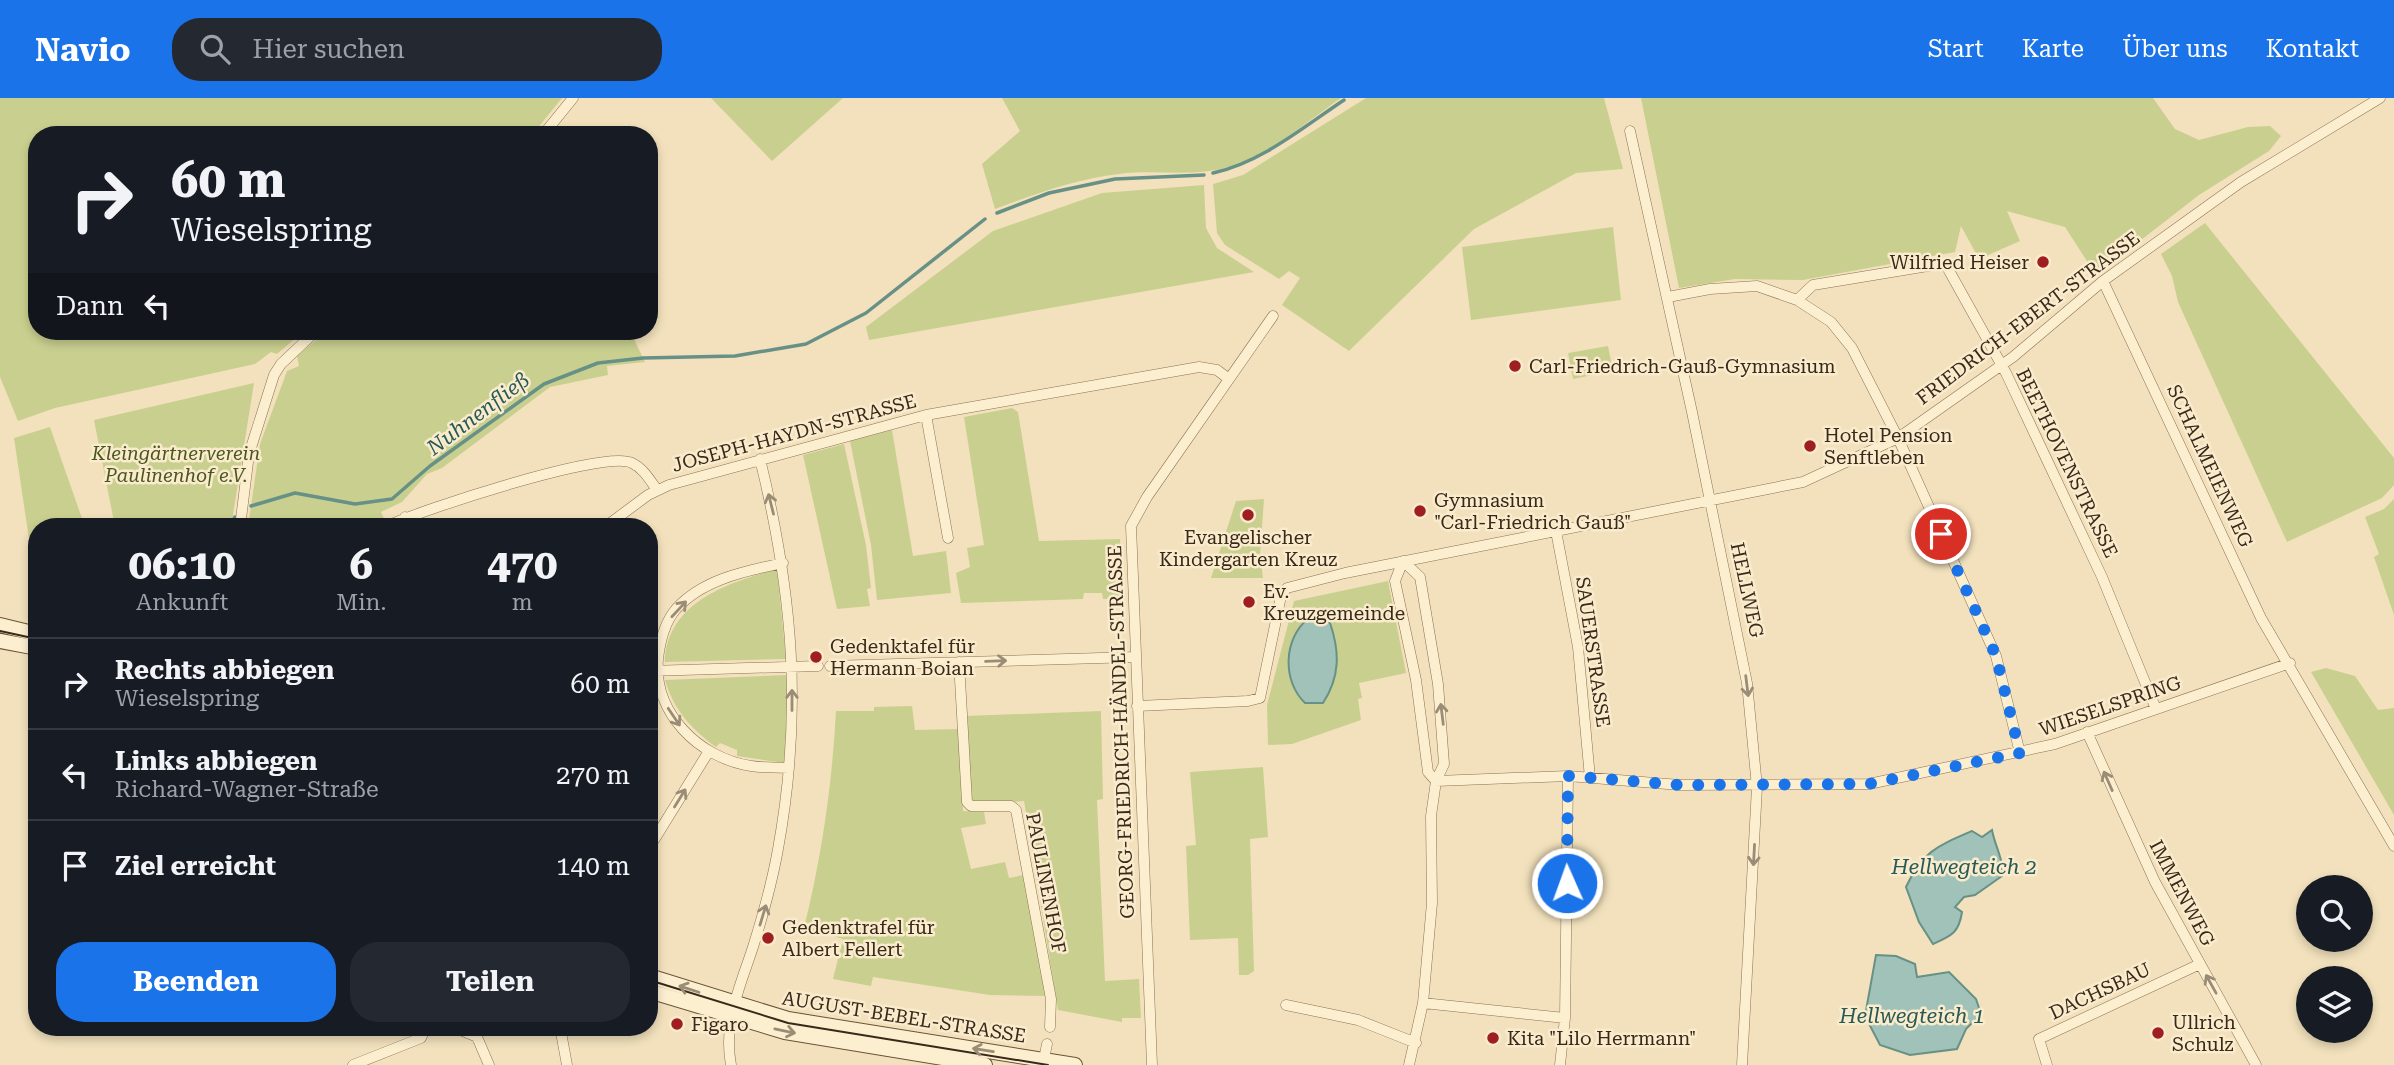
<!DOCTYPE html>
<html lang="de">
<head>
<meta charset="utf-8">
<style>
	body { margin:0; font-family:"Roboto Serif",serif; background:#242831; color:#f1f3f6; height:100vh; display:flex; flex-direction:column; font-size:26px; white-space:nowrap }
	* { box-sizing:border-box; margin:0 }
	p { font-size:23px; color:#9ea1a6 }
	.icon { flex:none; width:38px; height:38px; fill:none; stroke:currentColor; stroke-width:2; stroke-linecap:round; stroke-linejoin:round }
	.map { position:relative; flex:1; overflow:hidden }
	.sheet { position:absolute; left:28px; top:420px; width:630px; height:518px; display:flex; flex-direction:column; background:#171b24; border-radius:28px; box-shadow:0 4px 10px #0003 }
	.sheet>* { flex:none }
	.banner { position:absolute; left:28px; top:28px; width:630px; height:214px; border-radius:28px; box-shadow:0 4px 10px #0003; background:#171b24; color:#f1f3f6; overflow:hidden }
	.buttons { position:absolute; left:2296px; top:777px; display:grid; gap:14px }
	.buttons a { display:grid; place-items:center; width:77px; height:77px; border-radius:50%; background:#171b24; box-shadow:0 4px 10px #0003; font-size:35px }
	.pin { position:absolute; display:grid; place-items:center; width:60px; height:60px; color:#fff; margin:-30px; border:4px solid #fff; border-radius:50%; box-shadow:0 2px 7px #0007 }
	.me { position:absolute; width:77px; margin:-38px; rotate:358deg; stroke-linejoin:round; filter:drop-shadow(0 0 5px #0008) }
	.turn { display:flex; align-items:center; gap:24px; height:147px; padding:0 28px; font-size:32px }
	.turn .icon { width:91px; height:91px; stroke-width:2.5 }
	.turn b { display:block; font-size:49px; line-height:60px }
	.then { display:flex; align-items:center; height:66px; padding:0 28px; background:#0003; gap:14px; font-size:26px }
	.eta { display:flex; justify-content:space-evenly; align-items:center; height:119px; text-align:center }
	.eta b { font-size:42px; font-weight:700; line-height:49px }
	.primary-button { display:flex; gap:14px; margin-top:auto; padding:14px 28px }
	.primary-button a { flex:1; height:80px; border-radius:28px; background:#1a73e8; color:#fff; font-size:28px; font-weight:700; line-height:80px; text-align:center }
	.primary-button a+a { background:#242831; color:#f1f3f6 }
	ul { padding:0; list-style:none }
	li { display:flex; align-items:center; gap:21px; height:91px; padding:0 28px; border-top:2px solid #363941 }
	li div { flex:1 }
	li b { display:block; font-size:26px }
	li em { font-style:normal }
	header { display:flex; align-items:center; gap:42px; box-sizing:border-box; height:98px; padding:0 35px; background:#1a73e8; color:#fff }
	header strong { font-size:33px }
	nav { display:flex; gap:38px; margin-inline-start:auto; font-size:24px }
	.search { width:490px; height:63px; background:#242831; display:flex; align-items:center; gap:18px; box-sizing:border-box; padding:0 24px; border-radius:28px; color:#9ea1a6; font-size:26px }
	.map>svg:first-child { display:block }
</style>
</head>
<body>
<header>
<strong>Navio</strong>
<div class="search"><svg class="icon" aria-label="search" viewBox="0 0 24 24"><circle cx="10" cy="10" r="6"/><path d="M15 15l6 6"/></svg>Hier suchen</div>
<nav><a>Start</a><a>Karte</a><a>Über uns</a><a>Kontakt</a></nav>
</header>
<div class="map">
<svg width="2394" height="967" viewBox="0 0 2394 967">
	<rect width="100%" height="100%" fill="#f2e1bc"/>
	<path fill="#c9d08f" d="M0 0H562L532 37H37V233H304L277 256 271 254 255 266 55 310 18 323 0 279Z
		M711 0H843L772 63Z
		M1002 0H1341C1307 24 1271 55 1231 68 1196 80 1155 71 1119 76 1076 81 1035 96 995 111L982 66 1020 33Z
		M1366 0H1604L1623 71 1576 75 1474 131 1349 253 1282 207 1300 180 1289 173 1279 181 1225 147 1217 135 1213 86 1243 77Z
		M1641 0H2153L2175 31 2199 42 2248 29 2270 28 2281 38 2269 53 2199 97 2096 177 2065 129 2007 113 2020 143 1979 161 1961 128 1955 154 1803 182 1735 181 1679 190Z
		M1204 87 1206 130 1217 150 1254 174 869 242 866 229 993 133 1102 95Z
		M2205 125 2394 360V387L2382 400 2287 444 2178 204 2172 178 2161 156Z
		M1613 129 1621 202 1471 222 1462 149Z
		M327 233H630L645 264 607 268 608 277 550 289 442 370 427 376 402 404 381 414 384 420 367 429H248L260 346 287 273 299 268 297 258Z
		M1608 248 1613 273 1573 281 1568 255Z
		M254 285 231 429H115L94 322Z
		M1012 310 1018 314 1039 443 1120 441 1122 500 1103 501 1102 495H1084L1083 501 961 505 956 475 970 469 967 450 984 447 964 319Z
		M50 329 85 429H37V495L14 340Z
		M892 332 913 458 946 453 951 495 877 502 871 447 850 343Z
		M844 346 866 447 871 490 867 491 870 508 837 511 803 357Z
		M1264 401 1260 457 1263 480H1211L1236 403Z
		M2394 401V517L2374 459 2379 456 2365 419 2384 411Z
		M777 471 786 561 665 564C666 504 730 484 777 471Z
		M1388 483 1406 575 1359 585 1362 600 1358 601 1361 622 1292 646 1268 647 1267 607 1294 503Z
		M2326 570 2355 578 2378 612 2394 610V717L2311 574Z
		M786 577 789 593 784 665 737 658V652L720 645 716 649C690 630 674 612 665 582Z
		M912 608 915 632 959 631 963 713 984 714 986 726 961 730 971 771 1005 764 1009 780 1024 777 1047 898 990 897 873 879 871 888 833 881 843 841 804 830C822 757 832 687 836 613H874V609Z
		M1101 613 1103 701 1097 702 1105 883 1139 881 1141 920H1122V924L1058 912 1024 703 974 707 969 702 965 618Z
		M1263 669 1268 739 1250 741 1254 873 1248 877H1239L1238 840 1190 842 1186 748 1196 747 1190 674Z"/>
	<path fill="#a0c2b8" stroke="#679186" stroke-width="2" d="M1309 520H1323L1330 525C1340 554 1340 579 1323 605H1305C1282 583 1283 540 1309 520Z
		M1992 732C1995 749 2004 761 2002 778L1975 797 1964 799 1955 809 1962 814C1959 835 1951 838 1933 846L1919 824 1906 789C1922 754 1937 748 1972 733L1982 739Z
		M1876 857 1896 858 1915 866 1917 879 1949 874 1976 901 1981 916 1966 931 1957 951 1910 957 1880 947 1865 918Z"/>
	<g fill="none" stroke-linecap="round" stroke-linejoin="round">
		<path stroke="#679186" stroke-width="3.5" d="M1213 75C1262 64 1302 30 1344 2
			M997 115 1049 95 1115 81 1204 77
			M251 408 295 395 355 406 392 401 430 368 544 286 598 265 643 260 735 258 806 246 866 215 985 121
			M229 429 235 419"/>
		<g stroke="#8b7154" stroke-width="11">
			<path id="street" d="M1630 33 1692 314 1747 585 1757 689 1742 967
				M543 37 573 0
				M2103 183 2261 520 2394 748
				M1668 199 1710 191 1757 188 1797 202 1831 224 1852 250 1898 340 1996 558 2020 655
				M1797 202 1813 187 1940 166 1947 169 2006 275 2102 479 2156 611
				M926 317 948 440
				M405 419 409 429
				M240 429 249 356 274 277 281 266 316 233
				M385 429C418 413 605 351 632 365 643 370 650 382 657 392
				M605 429 648 397 669 387 926 317 1199 269 1217 272 1229 281
				M1556 433 1578 549 1590 680
				M1403 463 1420 479 1438 586 1444 666 1436 683 1431 718 1432 805 1423 905 1409 967
				M1403 463 1395 483 1416 582 1428 674 1436 683
				M783 465C746 473 703 481 676 511 664 525 660 543 658 561 653 615 699 660 751 668 764 670 777 669 789 670
				M959 564 967 704 971 708H1011L1016 712 1051 901 1050 929
				M830 568 1135 559
				M649 573 818 568
				M1137 608 1248 603 1260 600 1281 498 1287 490 1345 475 1803 384 1898 340 2013 259 2103 183 2241 84 2380 0
				M2087 634 2155 784 2256 967
				M1436 683 1568 678 1680 687 1869 686 2055 646 2290 565
				M649 742H654L709 653
				M1423 905 1565 920
				M1286 907 1358 922 1416 945
				M453 929 477 939 489 967
				M560 929 567 967
				M1043 966 1047 946
				M353 967 421 940 426 929
				M731 967C723 924 740 889 753 849 763 817 772 785 778 751 803 614 793 496 760 361
				M1152 967 1131 428 1147 399 1273 218
				M1560 967 1565 920 1568 678
				M2047 967 2039 941 2200 866"/>
		</g>
		<g stroke="#6c5237" stroke-width="16">
			<path id="secondary" d="M0 527 37 536
				M0 543 37 550
				M649 878 788 921 1075 967
				M649 893 785 934 985 967"/>
		</g>
		<use href="#street" stroke="#fcefd0" stroke-width="10"/>
		<use href="#secondary" stroke="#fcefd0" stroke-width="14"/>
		<path stroke="#38291a" stroke-width="2" d="M0 533 37 541
			M649 882 788 925 1048 967"/>
	</g>
	<defs><path id="oneway-shaft" d="M-6 0H5M1.5-3L5.5 0L1.5 3" fill="none" stroke-width="1.6" stroke-linecap="round" stroke-linejoin="round" transform="scale(1.75)"/></defs>
	<g stroke="#9a8c75">
		<use href="#oneway-shaft" transform="translate(771 406) rotate(-104)"/>
		<use href="#oneway-shaft" transform="translate(679 511) rotate(-47)"/>
		<use href="#oneway-shaft" transform="translate(996 563) rotate(-2)"/>
		<use href="#oneway-shaft" transform="translate(1747 588) rotate(83)"/>
		<use href="#oneway-shaft" transform="translate(792 602) rotate(-90)"/>
		<use href="#oneway-shaft" transform="translate(1442 616) rotate(-97)"/>
		<use href="#oneway-shaft" transform="translate(674 619) rotate(56)"/>
		<use href="#oneway-shaft" transform="translate(2108 683) rotate(-114)"/>
		<use href="#oneway-shaft" transform="translate(680 700) rotate(-58)"/>
		<use href="#oneway-shaft" transform="translate(1754 757) rotate(93)"/>
		<use href="#oneway-shaft" transform="translate(763 817) rotate(-73)"/>
		<use href="#oneway-shaft" transform="translate(2211 886) rotate(-119)"/>
		<use href="#oneway-shaft" transform="translate(689 891) rotate(-162)"/>
		<use href="#oneway-shaft" transform="translate(785 933) rotate(12)"/>
		<use href="#oneway-shaft" transform="translate(983 952) rotate(-171)"/>
	</g>
	<g fill="none" stroke-linecap="round" stroke-linejoin="round">
		<path stroke="#1a73e8" stroke-width="12" stroke-dasharray="0 21.6" d="M1567 785 1568 678 1680 687 1869 686 2020 655 1996 558 1941 436"/>
	</g>
	<g fill="#9f1e20" stroke="#f9ebcc" stroke-width="2.5">
		<circle cx="2043" cy="164" r="7"/>
		<circle cx="1515" cy="268" r="7"/>
		<circle cx="1810" cy="348" r="7"/>
		<circle cx="1420" cy="413" r="7"/>
		<circle cx="1248" cy="417" r="7"/>
		<circle cx="1249" cy="504" r="7"/>
		<circle cx="816" cy="559" r="7"/>
		<circle cx="768" cy="840" r="7"/>
		<circle cx="677" cy="926" r="7"/>
		<circle cx="2158" cy="935" r="7"/>
		<circle cx="1493" cy="940" r="7"/>
	</g>
	<g text-anchor="middle" dominant-baseline="central" stroke-width="5" stroke-linejoin="round" paint-order="stroke">
		<g font-size="19" fill="#38291a" stroke="#f9ebcc" text-anchor="start">
			<text x="2029" y="164" text-anchor="end">Wilfried Heiser</text>
			<text x="1529" y="268">Carl-Friedrich-Gauß-Gymnasium</text>
			<text x="1824" y="337">Hotel Pension<tspan x="1824" dy="22">Senftleben</tspan></text>
			<text x="1434" y="402">Gymnasium<tspan x="1434" dy="22">"Carl-Friedrich Gauß"</tspan></text>
			<text x="1248" y="439" text-anchor="middle">Evangelischer<tspan x="1248" dy="22">Kindergarten Kreuz</tspan></text>
			<text x="1263" y="493">Ev.<tspan x="1263" dy="22">Kreuzgemeinde</tspan></text>
			<text x="830" y="548">Gedenktafel für<tspan x="830" dy="22">Hermann Boian</tspan></text>
			<text x="782" y="829">Gedenktrafel für<tspan x="782" dy="22">Albert Fellert</tspan></text>
			<text x="2172" y="924">Ullrich<tspan x="2172" dy="22">Schulz</tspan></text>
			<text x="691" y="926">Figaro</text>
			<text x="1507" y="940">Kita "Lilo Herrmann"</text>
		</g>
		<g font-size="19" fill="#38291a" stroke="#f9ebcc">
			<text transform="translate(2028 220) rotate(-37)">FRIEDRICH-EBERT-STRASSE</text>
			<text transform="translate(794 335) rotate(-15)">JOSEPH-HAYDN-STRASSE</text>
			<text transform="translate(2067 365) rotate(64)">BEETHOVENSTRASSE</text>
			<text transform="translate(2210 368) rotate(65)">SCHALMEIENWEG</text>
			<text transform="translate(1747 492) rotate(78)">HELLWEG</text>
			<text transform="translate(1593 554) rotate(82)">SAUERSTRASSE</text>
			<text transform="translate(2110 608) rotate(-19)">WIESELSPRING</text>
			<text transform="translate(1121 634) rotate(-92)">GEORG-FRIEDRICH-HÄNDEL-STRASSE</text>
			<text transform="translate(1046 785) rotate(79)">PAULINENHOF</text>
			<text transform="translate(2182 795) rotate(62)">IMMENWEG</text>
			<text transform="translate(2100 893) rotate(-25)">DACHSBAU</text>
			<text transform="translate(904 919) rotate(9)">AUGUST-BEBEL-STRASSE</text>
		</g>
		<g font-size="19" font-style="italic" fill="#49571f" stroke="#f9ebcc">
			<text x="176" y="355">Kleingärtnerverein<tspan x="176" dy="22">Paulinenhof e.V.</tspan></text>
		</g>
		<g font-size="21" font-style="italic" fill="#285a56" stroke="#f9ebcc">
			<text transform="translate(478 316) rotate(-37)">Nuhnenfließ</text>
			<text x="1964" y="769">Hellwegteich 2</text>
			<text x="1912" y="918">Hellwegteich 1</text>
		</g>
	</g>
</svg>
<div class="buttons">
<a><svg class="icon" aria-label="search" viewBox="0 0 24 24"><circle cx="10" cy="10" r="6"/><path d="M15 15l6 6"/></svg></a>
<a><svg class="icon" aria-label="layers" viewBox="0 0 24 24"><path d="M12 4l9 5-9 5-9-5zM3 14l9 5 9-5"/></svg></a>
</div>
<div class="pin" style="left:1941px;top:436px;background:#d93025"><svg class="icon" aria-label="arrive" viewBox="0 0 24 24"><path d="M6 21V4h12l-3 4 3 4H6"/></svg></div>
<svg class="me" style="left:1567px;top:785px" viewBox="-20 -20 40 40"><circle r="17" fill="#1a73e8" stroke="#fff" stroke-width="3"/><path d="M0-11L8 9 0 5-8 9z" fill="#fff"/></svg>
<div class="banner">
<div class="turn"><svg class="icon" aria-label="right" viewBox="0 0 24 24"><path d="M7 20v-9h11M14 6l5 5-5 5"/></svg><div><b>60 m</b>Wieselspring</div></div>
<div class="then">Dann<svg class="icon" aria-label="left" viewBox="0 0 24 24"><path d="M17 20v-9H6M10 6l-5 5 5 5"/></svg></div>
</div>
<section class="sheet">
<div class="eta">
<div><b>06:10</b><p>Ankunft</p></div>
<div><b>6</b><p>Min.</p></div>
<div><b>470</b><p>m</p></div>
</div>
<ul>
<li><svg class="icon" aria-label="right" viewBox="0 0 24 24"><path d="M7 20v-9h11M14 6l5 5-5 5"/></svg><div><b>Rechts abbiegen</b><p>Wieselspring</p></div><em>60 m</em></li>
<li><svg class="icon" aria-label="left" viewBox="0 0 24 24"><path d="M17 20v-9H6M10 6l-5 5 5 5"/></svg><div><b>Links abbiegen</b><p>Richard-Wagner-Straße</p></div><em>270 m</em></li>
<li><svg class="icon" aria-label="arrive" viewBox="0 0 24 24"><path d="M6 21V4h12l-3 4 3 4H6"/></svg><div><b>Ziel erreicht</b></div><em>140 m</em></li>
</ul>
<div class="primary-button"><a>Beenden</a><a>Teilen</a></div>
</section>
</div>
</body>
</html>
